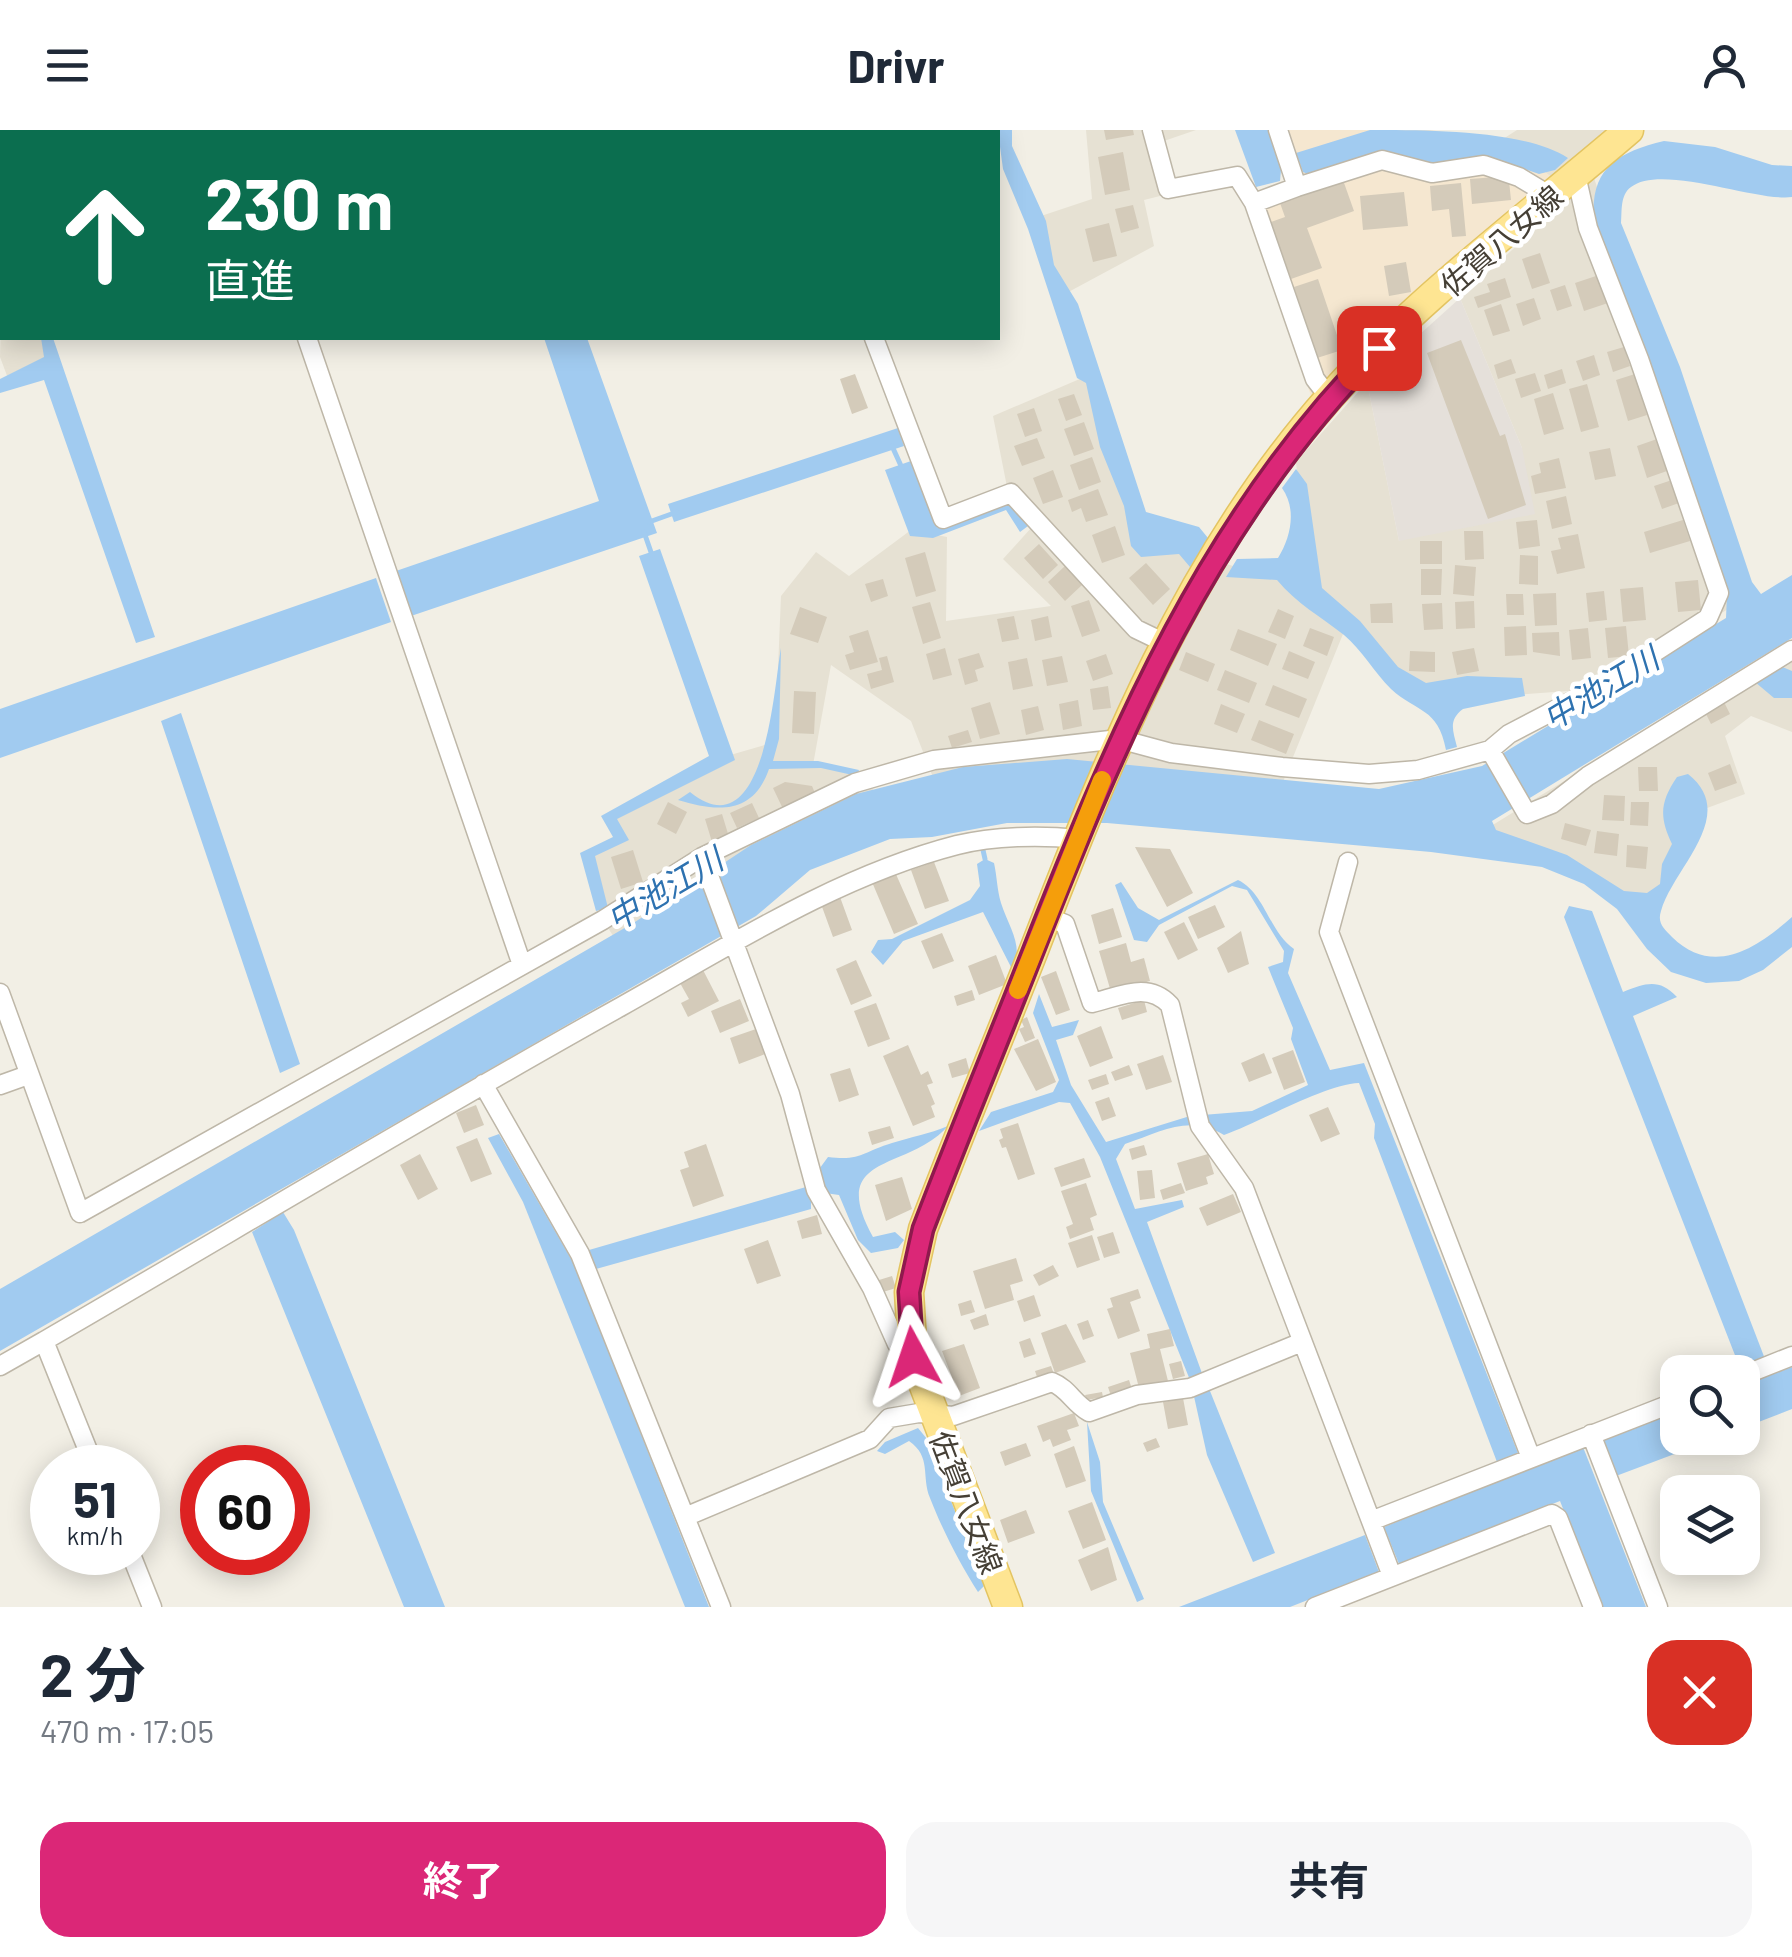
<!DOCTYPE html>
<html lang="ja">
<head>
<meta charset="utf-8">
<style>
	body { margin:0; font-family:Barlow,"Noto Sans JP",sans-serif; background:#f6f6f7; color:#1f2937; height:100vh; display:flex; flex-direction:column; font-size:38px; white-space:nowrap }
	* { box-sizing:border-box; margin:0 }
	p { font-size:32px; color:#747a83 }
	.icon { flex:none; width:55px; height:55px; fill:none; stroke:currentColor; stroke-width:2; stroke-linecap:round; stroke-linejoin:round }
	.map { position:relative; height:1477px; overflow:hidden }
	.panel { display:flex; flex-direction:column; background:#fff; flex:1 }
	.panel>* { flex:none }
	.guide { position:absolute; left:0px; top:0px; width:1000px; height:210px; box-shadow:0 5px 25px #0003; background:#0b6e4f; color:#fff; overflow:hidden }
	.controls { position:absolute; left:1660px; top:1225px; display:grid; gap:20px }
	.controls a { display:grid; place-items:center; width:100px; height:100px; border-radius:20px; background:#fff; box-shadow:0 5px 25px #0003; font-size:50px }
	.speed { position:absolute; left:30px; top:1315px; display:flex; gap:20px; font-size:50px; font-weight:700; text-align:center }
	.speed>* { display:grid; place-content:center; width:130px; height:130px; border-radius:50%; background:#fff; box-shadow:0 5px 25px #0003; line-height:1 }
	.speed small { font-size:25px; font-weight:400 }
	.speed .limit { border:15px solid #d22; background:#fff; color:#111 }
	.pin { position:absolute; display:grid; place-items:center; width:85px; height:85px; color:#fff; margin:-42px; border-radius:20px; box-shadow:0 5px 15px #0006 }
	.me { position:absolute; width:110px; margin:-55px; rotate:355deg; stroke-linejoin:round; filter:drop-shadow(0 0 8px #0008) }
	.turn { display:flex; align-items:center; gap:35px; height:210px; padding:0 40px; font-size:45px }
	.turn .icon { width:130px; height:130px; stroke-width:2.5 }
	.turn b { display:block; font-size:70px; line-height:85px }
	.round { display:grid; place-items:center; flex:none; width:105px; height:105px; border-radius:30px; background:#f6f6f7 }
	.headline { display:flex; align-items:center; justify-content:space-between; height:170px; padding:0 40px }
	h1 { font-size:60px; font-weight:700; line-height:75px }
	.cta { display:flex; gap:20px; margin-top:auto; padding:20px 40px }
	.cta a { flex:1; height:115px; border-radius:30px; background:#db2777; color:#fff; font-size:40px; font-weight:700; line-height:115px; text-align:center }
	.cta a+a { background:#f6f6f7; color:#1f2937 }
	header { display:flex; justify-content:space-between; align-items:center; height:130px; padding:0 40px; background:#fff; font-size:45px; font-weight:700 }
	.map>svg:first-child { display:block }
</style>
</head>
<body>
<header><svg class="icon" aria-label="menu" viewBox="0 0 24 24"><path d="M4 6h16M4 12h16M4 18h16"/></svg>Drivr<svg class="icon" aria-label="person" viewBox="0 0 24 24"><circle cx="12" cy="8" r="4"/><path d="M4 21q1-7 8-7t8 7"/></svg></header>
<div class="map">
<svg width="1792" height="1477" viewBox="0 0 1792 1477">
	<rect width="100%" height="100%" fill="#f2efe5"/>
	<path fill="#e6e1d3" d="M173 0H503V2H173Z
		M1086 0H1196L1161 12 1172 63 1144 70 1154 116 1061 166 1035 88 1092 69Z
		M1517 0H1628L1593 45 1737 473 1607 558 1436 571 1345 499 1276 669 936 655 911 591 831 535 813 635 866 643 876 667 617 812 603 790 586 727 619 709 606 687 720 628 775 612 781 466 816 422 849 446 911 400 947 407 946 491 1051 476 1003 429 1032 397 1009 367 993 286 1089 245 1140 409 1309 458 1296 332 1367 252 1399 411 1522 318 1460 168 1564 72 1550 46 1503 9Z
		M2 151V208H45L50 237 9 251 0 227Z
		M1792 511V602L1751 586 1725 606 1745 664 1699 681 1647 797 1562 728 1483 701Z"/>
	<path fill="#f5e7d0" d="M1271 0H1429L1503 9 1550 46 1311 266 1244 70 1289 53Z"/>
	<path fill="#e5e0da" d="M1460 168 1522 318 1535 384 1399 411 1367 252Z"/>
	<path fill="#a1cbf0" d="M988 0H1012V16L1046 91 1054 135 1078 174 1146 382 1199 397 1208 408 1190 437 1179 424 1141 427 1131 416 1124 376 1100 317 1086 253 1077 248 1028 99 1003 39 998 2Z
		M1235 0H1268L1281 40 1280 51 1256 57Z
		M1370 0C1427 0 1526 0 1568 28L1555 40 1539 44 1504 32 1481 29 1434 35 1381 23 1312 46 1303 42 1296 23Z
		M1664 11 1715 17 1772 35 1792 36V67C1757 72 1661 33 1631 57 1620 65 1622 81 1621 93L1680 237 1752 452 1761 464 1792 445V508L1492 691 1496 700 1567 725 1624 761 1647 763 1660 754 1662 734 1672 714C1659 687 1660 672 1677 647L1688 644C1740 685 1673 738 1661 781 1657 793 1664 799 1672 807 1713 847 1756 819 1792 787V817L1763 840 1739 851 1706 853 1671 842 1647 819 1617 779 1584 754 1542 737 1431 722 1107 693H1007L932 707 890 709 810 740 756 786 0 1221V1159L635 792 751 715 856 664 963 637 1067 629 1379 659 1482 636 1726 488 1727 465 1595 99C1587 42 1613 23 1664 11Z
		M41 208H53L155 507 136 513 44 250 0 263V249L44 227Z
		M544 208H587L657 403 411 486 396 441 599 371Z
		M898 298 904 316 674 392 668 374Z
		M911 331 938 398 1012 372 1028 396 1020 402 1006 380 933 408 910 406 885 340Z
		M1296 339 1307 354 1322 458 1360 491 1398 537 1426 553 1467 546 1522 548 1525 566 1463 579C1448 590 1453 601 1457 617L1446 620C1438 577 1417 583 1391 559 1374 542 1362 520 1344 505 1320 486 1297 474 1277 450L1226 447 1237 429 1278 428C1291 407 1297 379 1282 358Z
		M660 419 735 630 617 689 629 710 595 726 608 778 596 781 580 723 613 707 601 686 709 626 639 426Z
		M376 448 391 492 0 628V579Z
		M781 518 779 609 773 631H818L859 640 857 646 821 638 769 639C753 685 717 682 678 670L690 662C766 723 774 554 781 518Z
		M1780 536 1792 541V568H1774L1755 552Z
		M181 583 300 934 280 943 161 591Z
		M985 729 994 733C997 746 997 760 1001 773 1009 798 1024 815 1013 841L983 782 903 811 883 835 871 822 878 810 892 809 970 770 980 756 977 734Z
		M1238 750C1265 763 1269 802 1294 819L1288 843 1330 940 1364 933 1518 1323 1497 1332 1374 1008 1375 994 1359 953C1325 954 1261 992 1224 1005 1189 984 1161 1002 1125 1014L1116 1029 1135 1079 1182 1070 1184 1077 1147 1092 1203 1246 1190 1250 1100 1027 1070 973 1059 972 979 1001 991 982 1053 962 1059 950 1033 883 1039 864 1052 897 1079 890 1073 905 1056 910 1071 955 1106 1012 1190 986 1252 981 1308 955 1291 909 1293 898 1268 837 1283 832 1284 821 1247 760 1232 756 1159 795 1147 812 1134 810 1115 755 1121 752 1138 778 1159 790Z
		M1569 776 1592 781 1623 862C1646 853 1659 848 1677 867L1633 886 1765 1229 1740 1238 1564 787Z
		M948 996C908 1042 826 1022 873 1107L895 1102 904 1110 898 1118 871 1123 858 1110 839 1065 811 1061V1079L596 1139 592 1133 576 1139 709 1477H685L523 1072 488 1008 499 1004 574 1134 591 1128 589 1120 806 1057 828 1027C862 1031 862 1022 892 1013 911 1007 929 1004 948 996Z
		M283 1082 294 1100 445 1477H404L252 1102Z
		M1792 1237V1279L1743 1298V1255Z
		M1208 1256 1275 1423 1253 1432 1207 1325 1193 1262Z
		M1677 1280 1678 1308H1717L1616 1346 1602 1309Z
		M1087 1292 1100 1332 1103 1372 1144 1469 1137 1472 1091 1361Z
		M918 1298 927 1309 984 1456 978 1462C960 1434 942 1399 930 1368 921 1346 932 1327 909 1311L885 1324 877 1321 885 1312Z
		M1583 1317 1646 1477H1602L1560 1371 1399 1434 1384 1397Z
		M1365 1405 1379 1442 1290 1477H1179Z"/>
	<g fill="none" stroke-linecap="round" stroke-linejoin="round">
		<path stroke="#a1cbf0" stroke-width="5" d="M892 316 902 338
			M649 392 677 382
			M644 402 652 425
			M983 720 985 729"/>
	</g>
	<path fill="#d4cbba" d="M1104 0H1133L1134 5 1106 10Z
		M1123 22 1130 60 1105 65 1098 27Z
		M1496 47 1509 51 1511 70 1472 74 1470 49Z
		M1343 50 1354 81 1307 98 1322 138 1291 149 1271 92 1285 87 1280 73Z
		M1461 53 1466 106 1452 107 1449 79 1432 81 1430 56Z
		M1404 62 1408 96 1363 100 1360 66Z
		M1133 75 1139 98 1121 103 1115 79Z
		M1109 93 1117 126 1093 132 1085 99Z
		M1540 123 1550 153 1532 159 1522 129Z
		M1406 132 1411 162 1389 166 1384 136Z
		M1599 145 1608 173 1584 181 1575 153Z
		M1505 148 1511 167 1478 178 1474 167 1490 162 1487 154Z
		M1318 149 1342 220 1317 228 1294 157Z
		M1565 155 1572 176 1557 181 1550 160Z
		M1534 168 1541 189 1523 196 1516 174Z
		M1501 174 1510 201 1493 206 1484 180Z
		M1461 210 1500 306 1505 304 1526 375 1488 389 1427 223Z
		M1624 217 1630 236 1613 242 1607 222Z
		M1594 225 1600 245 1583 251 1576 231Z
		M1511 229 1516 243 1498 249 1494 235Z
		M1562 239 1566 253 1548 259 1544 245Z
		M1535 243 1541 261 1521 268 1515 249Z
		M855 244 868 278 852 284 840 249Z
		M1635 244 1647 285 1628 291 1616 250Z
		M1587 254 1599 297 1581 302 1569 259Z
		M1553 263 1564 299 1544 305 1534 269Z
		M1074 264 1082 285 1066 291 1058 269Z
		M1034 278 1042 301 1025 307 1017 284Z
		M1084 292 1094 319 1074 326 1064 299Z
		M1037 308 1045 328 1022 336 1014 316Z
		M1657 309 1667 341 1647 348 1637 316Z
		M1610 318 1616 346 1595 350 1589 322Z
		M1092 327 1101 352 1079 360 1070 335Z
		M1559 328 1566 358 1535 364 1531 346 1541 343 1539 333Z
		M1053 340 1063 367 1043 374 1033 348Z
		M1672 350 1679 373 1662 379 1654 356Z
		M1098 359 1108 385 1086 392 1081 378 1072 382 1068 370Z
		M1566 366 1572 394 1552 399 1546 371Z
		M1537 390 1540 416 1519 419 1516 392Z
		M1683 390 1690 411 1650 423 1644 402Z
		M1115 396 1125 425 1102 433 1092 405Z
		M1464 401H1483L1484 429 1465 430Z
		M1578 404 1585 438 1557 444 1551 421 1561 419 1558 408Z
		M1420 411H1442V434H1420Z
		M1039 414 1058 435 1043 449 1024 428Z
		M925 422 936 461 916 467 905 428Z
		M1520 425 1538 426V455L1519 454Z
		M1146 433 1170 459 1153 475 1129 448Z
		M1455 435 1476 437 1474 466 1453 464Z
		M1065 436 1082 455 1065 471 1048 452Z
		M1421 439H1442L1441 465H1421Z
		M883 449 888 466 871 472 865 454Z
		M1698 450 1701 480 1678 482 1675 452Z
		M1643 457 1646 490 1623 492 1620 459Z
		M1604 461 1607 490 1589 492 1586 463Z
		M1556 463 1557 495 1535 496 1533 464Z
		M1506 464H1523L1524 485H1507Z
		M1089 470 1100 501 1082 507 1071 476Z
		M1474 471 1475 498 1456 499 1455 472Z
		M930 472 941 508 923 514 912 477Z
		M1392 473 1393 493H1371L1370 474Z
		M1442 473 1443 499 1424 500 1422 474Z
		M800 477 827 487 818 513 790 504Z
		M1278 479 1294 486 1285 509 1268 502Z
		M1014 486 1019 509 1002 512 997 489Z
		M1048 486 1052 507 1035 511 1031 490Z
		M1526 496 1527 525 1505 526 1504 497Z
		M1626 496 1629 526 1608 528 1605 498Z
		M1310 498 1334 507 1327 526 1303 516Z
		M1588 498 1591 528 1572 530 1569 500Z
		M1238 499 1277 514 1268 536 1230 520Z
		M868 500 878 532 850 540 845 525 854 522 849 506Z
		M1559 502 1560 526 1533 522 1532 503Z
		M945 518 952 545 933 550 926 524Z
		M1474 518 1479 541 1457 545 1452 522Z
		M1289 521 1315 532 1308 549 1282 539Z
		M1410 521 1435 522V542L1409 541Z
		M1186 522 1215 534 1208 552 1179 540Z
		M979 523 984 537 975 540 978 551 965 555 958 529Z
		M1106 524 1113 544 1093 551 1086 531Z
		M887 526 894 552 871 559 867 544 882 540 879 528Z
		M1062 526 1068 552 1047 556 1042 530Z
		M1027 528 1033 556 1013 560 1008 532Z
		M1225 540 1257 553 1249 573 1217 560Z
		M1273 555 1307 569 1299 588 1265 575Z
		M1108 556 1111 578 1093 580 1090 559Z
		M794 561 816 562 814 604 792 603Z
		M1078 570 1082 596 1063 600 1059 574Z
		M1723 570 1730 584 1711 594 1704 580Z
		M990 572 1000 604 980 609 971 578Z
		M1221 574 1245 584 1237 603 1214 594Z
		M1038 576 1044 600 1026 605 1021 580Z
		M1259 590 1294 604 1286 624 1251 610Z
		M968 600 972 612 952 618 948 606Z
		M1730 634 1737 653 1715 661 1708 643Z
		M1638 637H1657L1658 661H1639Z
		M785 652 812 656 815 663 783 679 773 658Z
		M1604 665 1625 666 1624 691 1602 690Z
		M668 672 687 682 676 704 657 694Z
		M1631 672H1649L1648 696 1630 695Z
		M752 673 759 688 737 698 730 683Z
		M722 684 729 707 712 712 705 689Z
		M1565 693 1591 700 1586 716 1561 709Z
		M1597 701 1619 704 1617 726 1594 723Z
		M1627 715 1648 717 1646 739 1626 737Z
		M1135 717 1170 719 1193 763 1167 777Z
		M633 720 643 752 621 759 611 727Z
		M934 732 949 771 925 779 911 740Z
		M895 742 918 794 894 804 872 752Z
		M840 767 852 800 833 807 821 774Z
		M1215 775 1225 797 1198 809 1188 787Z
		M1113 778 1122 807 1099 814 1091 785Z
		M1184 792 1198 820 1178 830 1164 802Z
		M1241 801 1249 834 1228 843 1217 818Z
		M942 803 954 831 933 839 921 811Z
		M1126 813 1131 832 1144 828 1150 851 1111 862 1099 821Z
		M996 825 1007 854 979 865 968 836Z
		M856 830 872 866 851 875 836 839Z
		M703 840 719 871 688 887 681 873 689 869 680 853Z
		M1056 841 1070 880 1056 885 1041 847Z
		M972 860 975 870 957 876 954 866Z
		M740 869 749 891 720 903 711 881Z
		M1144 870 1147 882 1122 890 1118 878Z
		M876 873 890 909 868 917 854 881Z
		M1027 887 1035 908 1025 912 1019 899 1024 897 1021 890Z
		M1101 896 1113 928 1090 937 1077 906Z
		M756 899 765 924 739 934 730 908Z
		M1038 909 1056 952 1036 961 1014 919Z
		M908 915 921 945 928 941 933 953 927 955 935 974 931 976 935 987 913 996 883 926Z
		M1293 920 1305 952 1284 960 1272 928Z
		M1264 923 1272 943 1249 952 1241 933Z
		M1163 925 1172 952 1146 960 1137 934Z
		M966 928 970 943 952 948 948 934Z
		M1129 935 1133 945 1115 951 1111 942Z
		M850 938 859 965 839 972 830 944Z
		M1106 944 1109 954 1092 960 1088 950Z
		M1109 967 1116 986 1102 991 1095 972Z
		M476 975 484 995 464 1003 456 983Z
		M1328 977 1340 1004 1321 1012 1309 985Z
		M1018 993 1035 1044 1018 1050 1006 1017 1002 1018 999 1010 1003 1008 1000 999Z
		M890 996 894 1008 872 1015 868 1002Z
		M477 1008 492 1044 471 1052 456 1017Z
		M706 1014 724 1066 693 1077 680 1040 689 1037 684 1022Z
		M1144 1015 1147 1025 1132 1030 1129 1019Z
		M420 1024 438 1059 418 1070 400 1035Z
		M1208 1024 1214 1044 1206 1047 1208 1054 1186 1061 1177 1033Z
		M1084 1028 1091 1047 1061 1057 1054 1038Z
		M1152 1040 1155 1068 1140 1070 1137 1041Z
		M902 1047 912 1079 886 1091 875 1055Z
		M1086 1053 1097 1085 1090 1088 1094 1100 1070 1109 1066 1097 1073 1094 1061 1061Z
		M1181 1053 1185 1063 1163 1070 1160 1060Z
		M1233 1064 1241 1082 1207 1096 1199 1078Z
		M817 1085 822 1104 802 1109 797 1091Z
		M1113 1102 1120 1123 1104 1128 1097 1107Z
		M1092 1105 1100 1130 1077 1138 1068 1113Z
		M768 1110 781 1146 757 1154 744 1119Z
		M1016 1128 1023 1151 1010 1155 1014 1170 985 1179 973 1141Z
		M1053 1135 1059 1146 1039 1156 1033 1145Z
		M892 1146 896 1158 883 1162 879 1150Z
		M1138 1159 1141 1168 1130 1172 1140 1201 1118 1209 1107 1179 1113 1177 1110 1168Z
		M1034 1165 1041 1186 1024 1192 1017 1171Z
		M971 1170 975 1182 961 1186 958 1174Z
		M986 1184 989 1195 974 1200 970 1190Z
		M1088 1190 1094 1206 1083 1210 1077 1194Z
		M1066 1194 1086 1232 1055 1243 1041 1203Z
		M1170 1199 1174 1216 1160 1219 1168 1251 1139 1258 1130 1223 1150 1218 1147 1204Z
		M1030 1208 1036 1224 1024 1228 1019 1212Z
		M964 1214 980 1258 959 1266 942 1221Z
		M1181 1231 1185 1246 1173 1249 1169 1234Z
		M1051 1236 1054 1244 1038 1250 1035 1241Z
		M1129 1250 1132 1259 1111 1266 1108 1257Z
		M1102 1262 1103 1267 1087 1270 1085 1265Z
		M1183 1268 1188 1295 1168 1299 1163 1272Z
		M1074 1283 1079 1296 1067 1300 1071 1310 1053 1317 1050 1309 1043 1312 1037 1296Z
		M1156 1308 1160 1317 1147 1322 1143 1313Z
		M1026 1313 1031 1326 1005 1336 1000 1322Z
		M1074 1316 1086 1351 1066 1358 1054 1324Z
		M1092 1372 1106 1410 1083 1419 1068 1381Z
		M1026 1380 1035 1403 1008 1413 1000 1390Z
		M1108 1417 1117 1450 1091 1461 1078 1430Z"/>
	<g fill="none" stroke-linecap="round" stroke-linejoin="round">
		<g stroke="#beb7a8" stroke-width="21">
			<path id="street" d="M113 0 114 2
				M329 0V2
				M471 0 472 2
				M797 0 798 2
				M980 0 981 2
				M1152 0 1168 59 1237 46 1254 73
				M1278 0 1297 57 1254 73 1315 249 1329 267
				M1297 57 1382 30 1432 43 1484 35 1519 47 1552 67
				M0 146 2 145
				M307 208 522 835
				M874 208 943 389 1011 363 1136 499 1165 513
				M1490 620 1527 684 1552 674 1588 646 1792 520
				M702 727 790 964 816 1060 872 1158 897 1214 913 1227
				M1348 732 1329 802 1531 1328
				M1047 787 1065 794 1092 873C1121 866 1148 851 1170 875L1200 996 1244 1058 1392 1446
				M0 863 80 1083 603 790 702 727 855 653 934 630 1119 609 1171 623 1282 637 1369 644 1418 640 1490 620 1509 604 1607 553 1708 488 1719 463 1639 229 1588 98 1576 45
				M483 954 580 1124 685 1387
				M0 955 28 945
				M44 1211C237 1099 428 984 622 876 729 816 837 746 957 715 994 706 1040 705 1078 709
				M0 1236 44 1211 95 1338
				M1742 1246 1792 1226
				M1591 1304 1658 1477
				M1371 1391 1678 1271
				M130 1422 152 1477
				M721 1477 685 1387 870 1309 889 1288 919 1283 953 1286 1052 1252C1069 1259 1073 1273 1089 1282L1137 1265 1190 1258 1302 1212
				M1315 1477 1552 1384 1558 1388 1593 1477"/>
		</g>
		<g stroke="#e3c462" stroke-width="31">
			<path id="primary" d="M1008 1477 913 1227 909 1162 923 1099C958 1007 996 916 1032 825 1108 629 1188 426 1330 267 1417 168 1529 86 1629 0"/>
		</g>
		<use href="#street" stroke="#fff" stroke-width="18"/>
		<use href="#primary" stroke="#fee592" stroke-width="28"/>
	</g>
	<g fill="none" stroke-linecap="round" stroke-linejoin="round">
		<g stroke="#8e194d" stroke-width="25">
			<path id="route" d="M913 1227 909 1162 923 1099C958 1007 996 916 1032 824 1118 604 1210 387 1379 218"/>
		</g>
		<use href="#route" stroke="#db2777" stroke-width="18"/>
		<path stroke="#f59e0b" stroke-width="18" d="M1018 860 1102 650"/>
	</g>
	<g text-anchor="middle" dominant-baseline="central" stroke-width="9" stroke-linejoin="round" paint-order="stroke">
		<g font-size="30" fill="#453f35" stroke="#fff">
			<text transform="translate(1501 110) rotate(-41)">佐賀八女線</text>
			<text transform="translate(967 1372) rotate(69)">佐賀八女線</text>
		</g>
		<g font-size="32" font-style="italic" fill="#2e72b0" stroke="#fff">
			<text transform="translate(1600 557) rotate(-31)">中池江川</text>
			<text transform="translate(664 758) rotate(-31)">中池江川</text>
		</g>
	</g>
</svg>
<div class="controls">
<a><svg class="icon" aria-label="search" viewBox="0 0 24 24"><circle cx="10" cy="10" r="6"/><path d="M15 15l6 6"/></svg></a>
<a><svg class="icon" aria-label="layers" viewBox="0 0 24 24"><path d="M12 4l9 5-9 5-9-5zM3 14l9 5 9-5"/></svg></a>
</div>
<div class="speed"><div>51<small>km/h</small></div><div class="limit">60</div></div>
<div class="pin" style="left:1379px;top:218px;background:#d93025"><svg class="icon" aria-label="arrive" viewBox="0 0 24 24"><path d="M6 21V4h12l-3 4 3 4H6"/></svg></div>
<svg class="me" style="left:913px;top:1227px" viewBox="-20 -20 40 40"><path d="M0-17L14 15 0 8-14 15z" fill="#db2777" stroke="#fff" stroke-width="4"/></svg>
<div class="guide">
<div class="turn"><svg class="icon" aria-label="ahead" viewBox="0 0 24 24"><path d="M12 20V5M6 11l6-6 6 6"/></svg><div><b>230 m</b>直進</div></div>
</div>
</div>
<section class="panel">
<div class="headline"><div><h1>2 分</h1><p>470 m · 17:05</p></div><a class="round" style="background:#d93025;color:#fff"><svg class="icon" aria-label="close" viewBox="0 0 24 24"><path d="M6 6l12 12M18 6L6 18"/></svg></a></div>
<div class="cta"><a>終了</a><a>共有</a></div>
</section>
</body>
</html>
